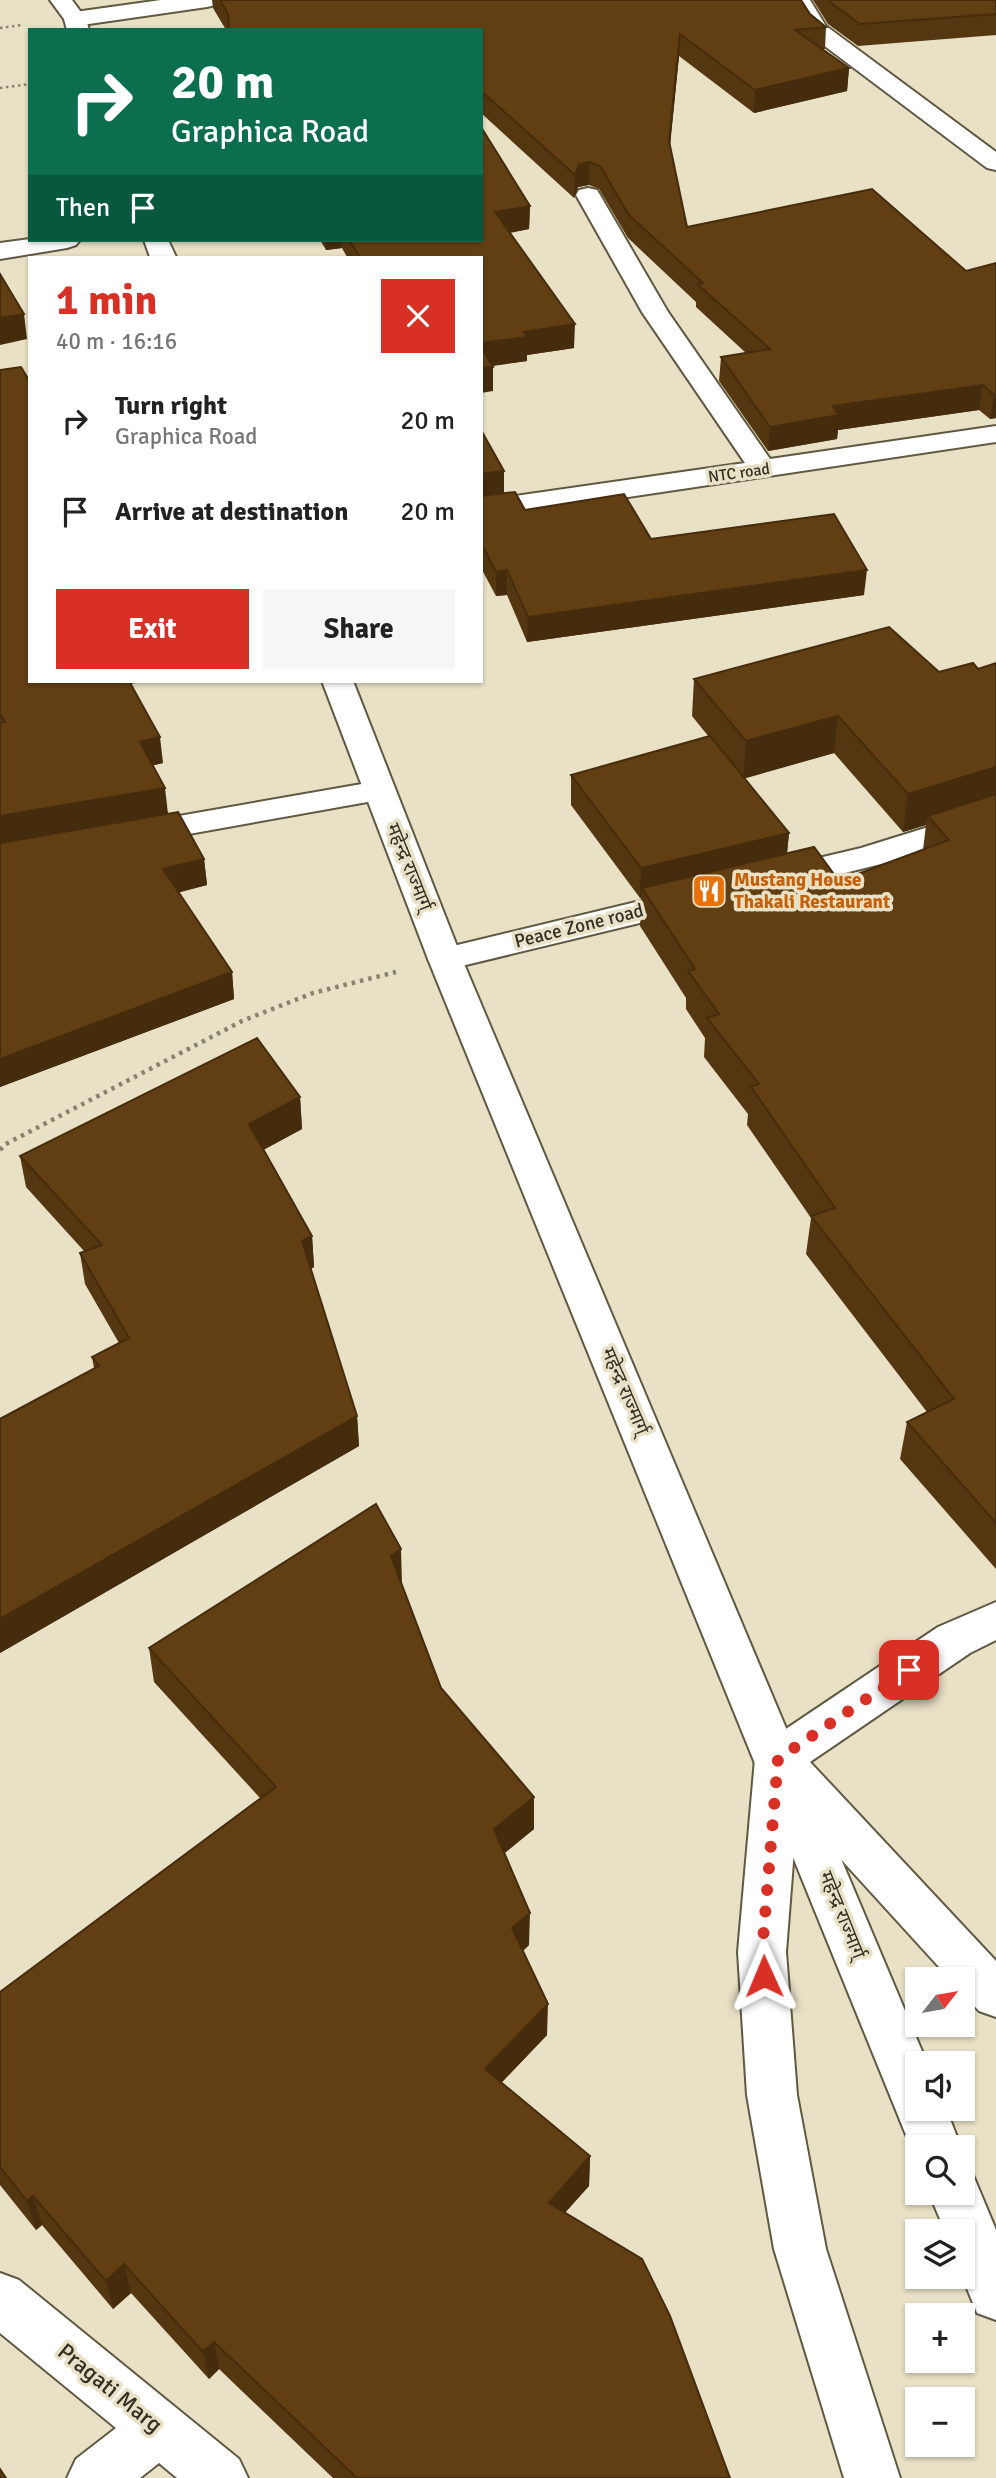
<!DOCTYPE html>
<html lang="en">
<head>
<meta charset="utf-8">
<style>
	body { margin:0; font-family:Signika,"Noto Sans Devanagari",sans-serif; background:#f6f6f6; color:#222; height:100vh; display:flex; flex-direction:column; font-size:26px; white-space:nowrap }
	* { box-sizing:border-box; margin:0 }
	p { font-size:23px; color:#767676 }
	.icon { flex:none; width:38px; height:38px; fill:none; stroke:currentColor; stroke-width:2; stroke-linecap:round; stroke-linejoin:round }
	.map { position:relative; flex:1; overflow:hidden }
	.drawer { position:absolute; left:28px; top:256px; width:455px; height:427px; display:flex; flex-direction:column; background:#fff; border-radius:0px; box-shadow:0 2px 5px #0004 }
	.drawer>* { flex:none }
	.hud { position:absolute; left:28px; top:28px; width:455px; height:214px; border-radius:0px; box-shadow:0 2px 5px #0004; background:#0b6e4f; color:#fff; overflow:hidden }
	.needle { width:46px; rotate:59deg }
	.fabs { position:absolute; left:905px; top:1967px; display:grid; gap:14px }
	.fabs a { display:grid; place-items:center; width:70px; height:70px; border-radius:0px; background:#fff; box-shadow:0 2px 5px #0004; font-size:35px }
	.pin { position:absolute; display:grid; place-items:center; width:60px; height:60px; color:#fff; margin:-30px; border-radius:14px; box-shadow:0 4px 10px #0006 }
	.me { position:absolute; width:77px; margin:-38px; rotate:359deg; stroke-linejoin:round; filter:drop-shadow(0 0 5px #0008) }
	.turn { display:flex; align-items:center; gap:24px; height:147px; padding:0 28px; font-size:32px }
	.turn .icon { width:91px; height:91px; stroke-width:2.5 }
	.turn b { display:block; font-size:49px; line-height:60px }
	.then { display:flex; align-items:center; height:66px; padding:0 28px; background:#0003; gap:14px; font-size:26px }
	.round { display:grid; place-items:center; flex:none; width:74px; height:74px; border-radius:0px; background:#f6f6f6 }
	.head { display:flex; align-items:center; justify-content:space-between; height:119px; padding:0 28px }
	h1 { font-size:42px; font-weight:800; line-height:52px; color:#d93025 }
	.cta { display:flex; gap:14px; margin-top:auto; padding:14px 28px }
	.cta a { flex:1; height:80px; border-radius:0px; background:#d93025; color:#fff; font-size:28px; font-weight:800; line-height:80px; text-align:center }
	.cta a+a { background:#f6f6f6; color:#222 }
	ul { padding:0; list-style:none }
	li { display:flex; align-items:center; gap:21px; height:91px; padding:0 28px }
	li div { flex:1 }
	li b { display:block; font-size:26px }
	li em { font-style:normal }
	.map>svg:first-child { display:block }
</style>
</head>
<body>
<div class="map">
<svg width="996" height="2478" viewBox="0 0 996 2478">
	<rect width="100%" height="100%" fill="#e9e1c6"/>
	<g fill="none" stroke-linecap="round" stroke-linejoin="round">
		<g stroke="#605942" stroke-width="4">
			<path id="street" d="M161 0H218L215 5 207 7 75 26 67 24 64 19 67 14 75 12Z
				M790 0H810L826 26 996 152V170L987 168 810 35Z
				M588 188 597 190 600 195 668 312 770 459 996 426V442L481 519V501L745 463 642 312 576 195 579 190Z
				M30 239V240H80L76 245 67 248 0 259V243Z
				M379 781 390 784 395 791 390 798 133 844 121 841 116 834 121 827 133 824Z
				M996 806V827L881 864 776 890 764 887 759 879 764 871 861 848Z
				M690 889 702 892 707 900 702 908 445 970 433 967 428 959 433 951 445 948Z
				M996 1602V1640L970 1653 810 1762 996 1961V2017L979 2011 962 1993V1979H950L797 1811 786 1952 797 2095 826 2249 900 2478H844L774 2249 747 2095 738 1952 755 1759 762 1745 938 1627Z
				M0 2273 19 2280 239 2459 248 2478H177L159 2463 140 2478H67L76 2459 116 2428 0 2333Z"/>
		</g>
		<g stroke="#605942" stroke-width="4">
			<path id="highway" d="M50 0H72L86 19 89 30H67L64 19Z
				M144 240H168L176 257H150Z
				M322 681H353L462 959 927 2063H917V2109H946L961 2147H917V2162L428 959Z
				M962 2171 973 2175 996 2230V2320L977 2313 962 2276V2231H945L929 2193H962Z"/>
		</g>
		<path stroke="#888270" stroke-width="2.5" stroke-dasharray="2.5 3.5" stroke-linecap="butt" d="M0 28 22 25
			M0 88 30 84"/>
		<path stroke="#888270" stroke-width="4.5" stroke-dasharray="3.5 5" stroke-linecap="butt" d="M0 1150 4 1145 242 1021 313 993 396 972"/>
		<use href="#street" fill="#fff" fill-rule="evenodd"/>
		<use href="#highway" fill="#fff" fill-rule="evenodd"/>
	</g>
	<path fill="#543610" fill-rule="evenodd" d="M212 0H801L810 14 826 27 825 49H822L849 68 847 91 754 113 679 56 670 146 687 227 966 271 996 263V418L990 419 979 410 838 430 837 439 768 451 719 381 721 357 746 353 696 307V302L628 238 599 189 589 185 578 187 574 198 481 113V30H226L213 8Z
		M813 0H996V35L858 46 828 24Z
		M530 206 529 229 510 233 574 348 527 355V361L493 366V391L481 257H347L342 248 326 250 320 240H481Z
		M0 370 30 681 135 683 131 684 163 763 153 765 168 814 204 859 207 885 178 892 232 972 234 999 0 1087Z
		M481 430 504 493 525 510 651 539 864 595 527 642 507 595 496 596 481 568Z
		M996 663V1569L900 1459 907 1422 927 1412 806 1254 811 1218 747 1125 748 1114 704 1057 705 1038 686 1009V998L640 926 641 898H640L571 805V775L709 737 692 716 694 679 939 672 978 669ZM834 753 903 832 926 825 923 850 839 881 787 853 789 833 744 778Z
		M300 1097 302 1129 263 1150 312 1236 314 1267 311 1269 357 1416 359 1446 0 1653V1419L94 1368 92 1357 119 1343 85 1284 80 1253 84 1251 26 1187 20 1156Z
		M401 1584 441 1688 534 1829 504 1853 529 1945 523 1951 547 2035 501 2083 590 2156 589 2186 565 2212 730 2478H333L219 2369 209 2379 131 2293 113 2309 42 2225 36 2230 0 2185V1992L260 1798 154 1682 149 1648 402 1584Z"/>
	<path fill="#452c0d" d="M680 34 679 56 668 164 669 141Z
		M849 68 847 91 754 113 755 90Z
		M589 162V185L578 187 574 198 575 175 579 164Z
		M530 206 529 229 495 235V212Z
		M326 240H341L342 248 326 250Z
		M24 314 27 339 0 345V318Z
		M575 324 574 348 527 355V361L481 367V343L524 332Z
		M493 367V391L481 393V368Z
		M983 385 979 410 838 430 837 439 768 451 770 427 833 406Z
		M994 395H996V418L990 419Z
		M504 471V495L481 499V474Z
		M507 570V595L496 596V572Z
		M867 570 864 595 527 642 528 617Z
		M838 716 834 753 743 779 746 741Z
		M160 737 163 763 143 768 140 742Z
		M996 767V799L928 816 926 825 903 832 908 794Z
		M165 788 168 814 0 843V816Z
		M789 833 786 863 642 888 641 898H640L641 868Z
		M204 859 207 885 166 896 163 869Z
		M232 972 234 999 0 1087V1059Z
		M300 1097 302 1129 252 1156 249 1124Z
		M312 1236 314 1267 305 1272 302 1241Z
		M357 1416 359 1446 0 1653V1619Z
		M401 1549 402 1584 392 1590 391 1556Z
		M534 1797V1829L494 1862V1829Z
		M530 1913 529 1945 512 1960V1928Z
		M548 2004 547 2035 485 2100V2069Z
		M590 2156 589 2186 548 2232 549 2203Z
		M33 2196 42 2225 36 2230 27 2201Z
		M124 2264 131 2293 113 2309 106 2281Z
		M214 2342 219 2369 209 2379 203 2352Z"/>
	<path fill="#623f13" stroke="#452c0d" stroke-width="2" d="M220 0H801L810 14 826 27 795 30 849 68 755 90 680 34 669 141 687 227 872 189 966 271 996 263V395H994L983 385 833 406 839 415 770 427 721 357 770 349 697 284 703 283 629 215 600 166 589 162 579 164 575 175 481 91V30H229L228 14Z
		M829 0H996V14L860 24 830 2Z
		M481 127 530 206 495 212 575 324 524 332 527 337 481 343V257H360L349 240H481Z
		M0 274 24 314 0 318Z
		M481 347 493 367 481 368Z
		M21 367 30 382V681H129L160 737 140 742 165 788 0 816V723L5 722 0 714V370Z
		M481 430 504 471 481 474Z
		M515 492 525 510 624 494 651 539 834 514 867 570 528 617 507 570 496 572 481 543V496Z
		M889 627 939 672 973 663 978 669 996 663V767L908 794 838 716 746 741 694 679Z
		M710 736 789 833 641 868 571 775Z
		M996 794V1523L907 1422 954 1399 811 1216 835 1208 751 1087 759 1084 707 1018 719 1014 688 971 695 969 642 888 814 847 839 881 949 840 928 816Z
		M178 812 204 859 163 869 232 972 0 1059V843Z
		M257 1038 300 1097 249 1124 312 1236 302 1241 357 1416 0 1619V1419L99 1366 92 1357 129 1338 80 1253 102 1245 20 1156Z
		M376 1504 401 1549 391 1556 441 1688 534 1797 494 1829 530 1913 512 1928 548 2004 485 2069 590 2156 549 2203 642 2259 670 2316 730 2478H357L214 2342 203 2352 124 2264 106 2281 33 2196 27 2201 0 2167V1992L276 1787 149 1648Z
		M0 2469 6 2478H0Z"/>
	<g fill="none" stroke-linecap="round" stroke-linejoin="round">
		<path stroke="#d93025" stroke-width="12" stroke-dasharray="0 21.6" d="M764 1976 762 1952 778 1759 909 1670"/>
	</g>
	<defs>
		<g id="restaurant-square" transform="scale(1.75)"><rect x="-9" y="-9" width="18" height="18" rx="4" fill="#e8710a" stroke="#e9e1c6"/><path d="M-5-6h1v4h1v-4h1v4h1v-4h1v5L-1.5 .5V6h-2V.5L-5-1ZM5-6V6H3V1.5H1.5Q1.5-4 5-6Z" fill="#fff"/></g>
	</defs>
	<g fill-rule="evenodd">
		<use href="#restaurant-square" x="709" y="891"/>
	</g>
	<g text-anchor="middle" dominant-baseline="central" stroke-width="7" stroke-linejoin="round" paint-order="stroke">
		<g font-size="16" fill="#312e23" stroke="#e9e1c6">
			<text transform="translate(739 473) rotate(-8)">NTC road</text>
		</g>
		<g font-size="19" fill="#312e23" stroke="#e9e1c6">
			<text transform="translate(409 867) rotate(68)">महेन्द्र राज्मार्ग्</text>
			<text transform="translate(579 926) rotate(-14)">Peace Zone road</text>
			<text transform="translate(625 1391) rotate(67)">महेन्द्र राज्मार्ग्</text>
			<text transform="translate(842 1915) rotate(68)">महेन्द्र राज्मार्ग्</text>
		</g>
		<g font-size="19" font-weight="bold" fill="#c56008" stroke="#e9e1c6" text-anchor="start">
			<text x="734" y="880">Mustang House<tspan x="734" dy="22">Thakali Restaurant</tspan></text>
		</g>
		<g font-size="23" fill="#312e23" stroke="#e9e1c6">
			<text transform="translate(110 2388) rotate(39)">Pragati Marg</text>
		</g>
	</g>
</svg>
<div class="fabs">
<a><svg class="needle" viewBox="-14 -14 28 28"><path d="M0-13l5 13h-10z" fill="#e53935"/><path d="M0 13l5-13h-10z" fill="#767676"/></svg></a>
<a><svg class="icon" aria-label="sound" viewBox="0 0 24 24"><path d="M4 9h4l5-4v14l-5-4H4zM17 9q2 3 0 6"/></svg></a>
<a><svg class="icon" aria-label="search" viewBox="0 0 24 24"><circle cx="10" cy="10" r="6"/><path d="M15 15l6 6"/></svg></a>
<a><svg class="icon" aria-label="layers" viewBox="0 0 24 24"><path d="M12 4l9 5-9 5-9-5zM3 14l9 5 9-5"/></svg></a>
<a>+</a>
<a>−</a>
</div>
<div class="pin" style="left:909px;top:1670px;background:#d93025"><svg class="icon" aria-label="arrive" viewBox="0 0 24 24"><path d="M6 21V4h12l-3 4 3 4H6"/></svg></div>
<svg class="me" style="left:764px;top:1976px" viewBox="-20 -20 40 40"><path d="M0-17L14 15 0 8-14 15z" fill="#d93025" stroke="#fff" stroke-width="4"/></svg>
<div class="hud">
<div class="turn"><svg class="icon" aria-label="right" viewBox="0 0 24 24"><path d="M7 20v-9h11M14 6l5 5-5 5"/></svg><div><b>20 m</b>Graphica Road</div></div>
<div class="then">Then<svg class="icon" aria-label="arrive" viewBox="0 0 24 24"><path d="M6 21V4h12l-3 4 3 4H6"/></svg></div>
</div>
<section class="drawer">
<div class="head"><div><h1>1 min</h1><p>40 m · 16:16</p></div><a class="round" style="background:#d93025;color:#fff"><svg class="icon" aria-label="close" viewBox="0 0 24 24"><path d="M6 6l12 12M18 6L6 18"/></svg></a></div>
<ul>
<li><svg class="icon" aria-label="right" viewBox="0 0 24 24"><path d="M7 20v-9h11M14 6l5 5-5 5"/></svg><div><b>Turn right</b><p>Graphica Road</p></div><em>20 m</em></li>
<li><svg class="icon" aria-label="arrive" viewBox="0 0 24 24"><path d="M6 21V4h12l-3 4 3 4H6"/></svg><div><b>Arrive at destination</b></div><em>20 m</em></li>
</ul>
<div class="cta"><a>Exit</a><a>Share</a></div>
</section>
</div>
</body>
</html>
